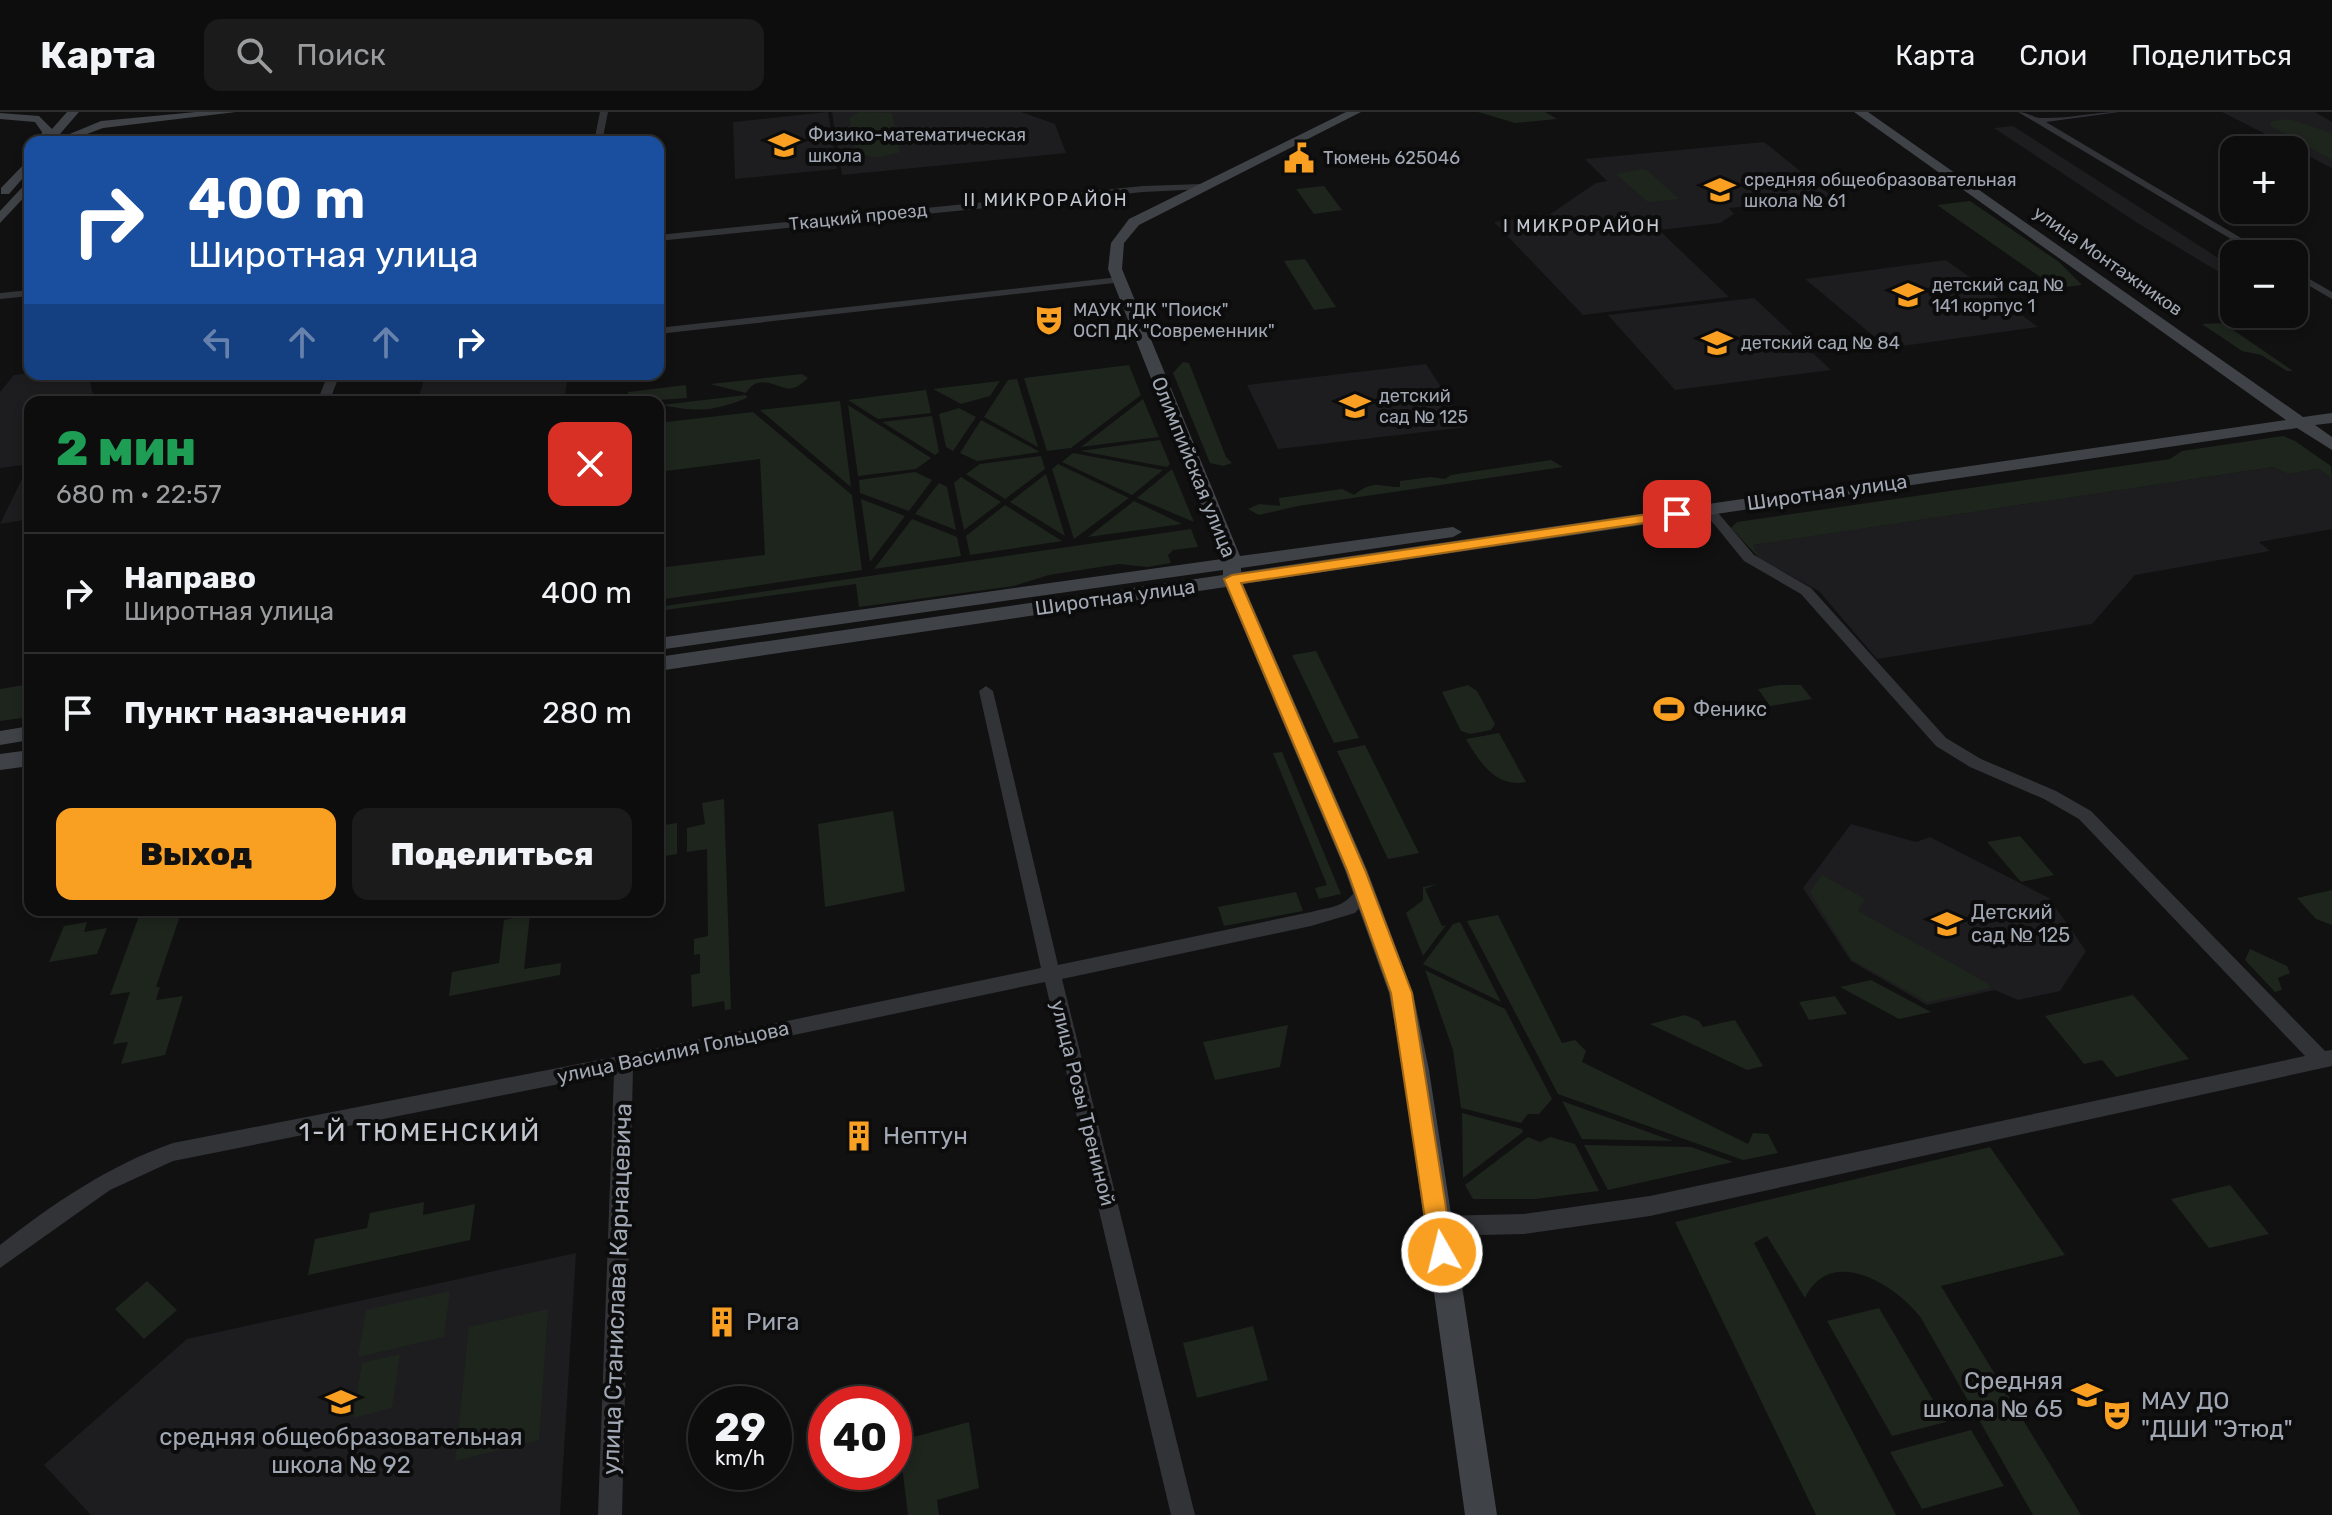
<!DOCTYPE html>
<html lang="ru">
<head>
<meta charset="utf-8">
<style>
	body { margin:0; font-family:Rubik,sans-serif; background:#1b1b1c; color:#f1f3f6; height:100vh; display:flex; flex-direction:column; font-size:30px; white-space:nowrap }
	* { box-sizing:border-box; margin:0 }
	p { font-size:26px; color:#9a9c9e }
	.icon { flex:none; width:44px; height:44px; fill:none; stroke:currentColor; stroke-width:2; stroke-linecap:round; stroke-linejoin:round }
	.map { position:relative; flex:1; overflow:hidden }
	.panel { position:absolute; left:24px; top:284px; width:640px; height:520px; display:flex; flex-direction:column; background:#0d0d0e; border-radius:16px; box-shadow:0 4px 12px #0003,0 0 0 2px #2d2d2e }
	.panel>* { flex:none }
	.guide { position:absolute; left:24px; top:24px; width:640px; height:244px; border-radius:16px; box-shadow:0 4px 12px #0003,0 0 0 2px #2d2d2e; background:#1a4fa0; color:#fff; overflow:hidden }
	.tools { position:absolute; left:2220px; top:24px; display:grid; gap:16px }
	.tools a { display:grid; place-items:center; width:88px; height:88px; border-radius:16px; background:#0d0d0e; box-shadow:0 4px 12px #0003,0 0 0 2px #2d2d2e; font-size:40px }
	.speed { position:absolute; left:688px; top:1274px; display:flex; gap:16px; font-size:40px; font-weight:700; text-align:center }
	.speed>* { display:grid; place-content:center; width:104px; height:104px; border-radius:50%; background:#0d0d0e; box-shadow:0 4px 12px #0003,0 0 0 2px #2d2d2e; line-height:1 }
	.speed small { font-size:20px; font-weight:400 }
	.speed .limit { border:12px solid #d22; background:#fff; color:#111 }
	.pin { position:absolute; display:grid; place-items:center; width:68px; height:68px; color:#fff; margin:-34px; border-radius:16px; box-shadow:0 4px 12px #0006 }
	.me { position:absolute; width:88px; margin:-44px; rotate:352deg; stroke-linejoin:round; filter:drop-shadow(0 0 6px #0008) }
	.turn { display:flex; align-items:center; gap:28px; height:168px; padding:0 32px; font-size:36px }
	.turn .icon { width:104px; height:104px; stroke-width:2.5 }
	.turn b { display:block; font-size:56px; line-height:68px }
	.lanes { display:flex; align-items:center; height:76px; padding:0 32px; background:#0003; justify-content:center; gap:40px; direction:ltr }
	.lanes .off { opacity:.35 }
	.round { display:grid; place-items:center; flex:none; width:84px; height:84px; border-radius:16px; background:#1b1b1c }
	.overview { display:flex; align-items:center; justify-content:space-between; height:136px; padding:0 32px }
	h1 { font-size:48px; font-weight:800; line-height:60px; color:#1e9e55 }
	.button { display:flex; gap:16px; margin-top:auto; padding:16px 32px }
	.button a { flex:1; height:92px; border-radius:16px; background:#f9a022; color:#111; font-size:32px; font-weight:800; line-height:92px; text-align:center }
	.button a+a { background:#1b1b1c; color:#f1f3f6 }
	ul { padding:0; list-style:none }
	li { display:flex; align-items:center; gap:24px; height:120px; padding:0 32px; border-top:2px solid #2d2d2e }
	li div { flex:1 }
	li b { display:block; font-size:30px }
	li em { font-style:normal }
	header { display:flex; align-items:center; gap:48px; box-sizing:border-box; height:112px; padding:0 40px; background:#0d0d0e; border-bottom:2px solid #2d2d2e }
	header strong { font-size:38px }
	nav { display:flex; gap:44px; margin-inline-start:auto; font-size:28px }
	.search { width:560px; height:72px; background:#1b1b1c; display:flex; align-items:center; gap:20px; box-sizing:border-box; padding:0 28px; border-radius:16px; color:#9a9c9e; font-size:30px }
	.map>svg:first-child { display:block }
</style>
</head>
<body>
<header>
<strong>Карта</strong>
<div class="search"><svg class="icon" aria-label="search" viewBox="0 0 24 24"><circle cx="10" cy="10" r="6"/><path d="M15 15l6 6"/></svg>Поиск</div>
<nav><a>Карта</a><a>Слои</a><a>Поделиться</a></nav>
</header>
<div class="map">
<svg width="2332" height="1403" viewBox="0 0 2332 1403">
	<rect width="100%" height="100%" fill="#111112"/>
	<path fill="#1d1d1f" d="M828 0 837 57 735 67 733 10Z
		M832 0H1021L1055 12 1066 41 842 63Z
		M2222 0H2315L2332 10V56Z
		M2013 14 2234 156V169L2139 112 1994 16Z
		M1764 30 1834 86 1729 96 1734 102 1720 111 1659 118 1729 185 1583 203 1494 110 1549 103 1596 71 1607 69 1585 47Z
		M1946 148 2038 215 1888 236 1805 167Z
		M1754 186 1831 258 1675 278 1608 203Z
		M1426 252 1467 315 1278 337 1247 273Z
		M30 261 88 262 95 290H30V352L0 356V280L14 263Z
		M426 262H568L564 290H417Z
		M2273 355 2288 362 2319 357 2332 367V417L2259 430 2270 439 2135 463 2092 512 1877 547 1819 479 1761 448 1752 433Z
		M30 362V407L0 412 23 365Z
		M1851 712 1916 730 1930 725 2049 786 2086 839 2060 879 2018 888 1995 878 1927 893 1851 849 1803 776Z
		M576 1141 560 1403H91L44 1353 187 1227Z"/>
	<path fill="#1d251d" d="M859 0 892 1 900 38 898 41 875 46 856 41 849 6Z
		M1478 0H1545L1557 7 1515 11Z
		M2289 7 2332 21V48L2269 13 2272 9Z
		M1643 57 1648 59 1679 87 1648 90 1616 62Z
		M1324 74 1342 98 1314 102 1296 77Z
		M1970 89 2059 150 2082 173 2056 176 1937 93Z
		M1305 147 1336 195 1314 198 1284 149Z
		M2223 211 2293 259H2287L2261 243 2242 239 2202 212Z
		M1183 250 1189 251 1226 345 1232 351 1223 354 1210 351 1173 261Z
		M1129 253 1141 283 1071 336 1047 339 1024 266Z
		M802 262 808 266C802 271 795 279 785 276 771 272 757 263 746 281L710 272Z
		M1017 267 1038 335 984 305 1008 268Z
		M1000 269 990 284 961 292 933 277Z
		M686 273 687 286 629 290 628 280Z
		M926 278 931 301 878 307 848 288Z
		M746 283 747 286C711 300 699 300 662 293Z
		M1143 287 1159 325 1081 335Z
		M840 289 851 375 760 298Z
		M848 293 931 346 916 357 858 364Z
		M959 296 976 305 953 339 946 335 939 302Z
		M753 300 852 383 862 458 658 488V456L765 443 760 347 658 360V311Z
		M932 304 939 340 935 343 882 310Z
		M981 308 1040 340 977 349 960 341Z
		M2283 324 2295 329 2331 354 2332 367 2319 357 2288 362 2273 355 1753 433 1761 448 1731 416 1737 410 2170 347 2182 339Z
		M1160 328 1170 352 1167 355 1080 339Z
		M1073 341 1163 358 1132 383 1062 350Z
		M1041 344 1045 357 1005 387 966 362 980 352Z
		M1551 348 1563 355 1298 394 1259 403 1248 397 1259 392 1280 394 1279 386 1342 377 1354 383C1374 367 1379 375 1400 375V369L1431 365 1445 367 1451 363Z
		M1058 352 1129 386 1074 427 1052 357Z
		M1172 357 1194 410 1137 386Z
		M915 360 932 368 909 399 860 381 859 368Z
		M1046 362 1065 424 1010 390Z
		M961 365 1001 390 964 418 954 371Z
		M939 371 947 375 956 418 915 402Z
		M861 387 905 404 870 450Z
		M1134 389 1182 412 1088 425Z
		M1005 393 1062 429 970 443 966 424Z
		M912 407 957 425 961 444 874 457Z
		M1191 417 1198 435 1173 438 1168 443 1171 451 1147 455 1119 452 1049 463 1014 474 859 495 856 472 658 499V495Z
		M1316 539 1359 626 1334 631 1292 543Z
		M30 572V605L0 609V577Z
		M1468 573 1477 579 1495 612 1491 618 1470 622 1461 619 1442 580Z
		M1779 573H1801L1812 587 1770 594 1758 577Z
		M1499 621 1526 670C1496 676 1479 650 1466 627Z
		M1365 633 1419 741 1388 747 1337 639Z
		M1282 640 1341 782 1319 787 1315 776 1327 773 1273 641Z
		M724 687 731 897 725 898 724 889 692 895 691 863 700 861V842L694 843V827L708 824 707 737 687 740V716L705 712 702 691Z
		M893 699 905 779 825 795 818 712Z
		M677 711V742L658 745V714Z
		M2020 724 2054 763 2021 770 1987 730Z
		M1822 763 1865 787 1858 799 1987 871 1991 876 1927 890 1852 848 1810 780Z
		M1437 772 1425 777 1442 814 1446 813 1423 844 1406 801 1423 788V775Z
		M2332 778V813L2316 807 2297 786Z
		M1296 780 1303 799 1224 814 1218 795Z
		M146 798H182L156 875H160L156 888 183 884 165 943 121 952 128 930 113 932 130 880 110 883 139 804Z
		M530 803 524 857 561 851 560 863 449 884 452 860 499 851 504 808Z
		M1498 803 1562 931 1575 928 1586 939 1582 950 1748 1032 1753 1021 1768 1022 1778 1041 1743 1048 1558 982 1467 809Z
		M87 810 84 820 107 816 97 842 49 850 64 814Z
		M1460 810 1501 890 1423 852 1453 812Z
		M2250 837 2287 854 2290 861 2278 866 2282 878 2275 880 2245 848Z
		M1425 858 1505 897 1552 987 1539 1002H1528L1521 1011 1461 996 1453 938Z
		M1871 868 1931 900 1899 907 1840 875Z
		M2133 883 2189 947 2116 965 2102 948 2084 952 2045 904Z
		M1835 884 1847 902 1809 908 1799 890Z
		M1685 903 1699 909 1703 915 1735 908 1763 954 1747 958 1650 912Z
		M1288 913 1280 955 1215 968 1203 930Z
		M1562 989 1673 1029 1582 1027Z
		M1462 1001 1522 1017 1523 1020 1463 1066Z
		M1528 1025 1540 1030 1550 1025 1575 1032 1599 1079 1535 1087H1473L1465 1073Z
		M1584 1033 1691 1035 1733 1050 1608 1078Z
		M1990 1035 2065 1143 1941 1174 2081 1403H2033L1921 1206C1896 1173 1831 1132 1805 1186L1767 1124 1754 1131 1896 1403H1816L1675 1110Z
		M2230 1073 2269 1122 2209 1136 2171 1087Z
		M424 1090 423 1103 475 1092 470 1128 308 1163 315 1127 367 1116 370 1101Z
		M147 1169 177 1198 144 1227 115 1197Z
		M450 1179 444 1225 358 1245 366 1198Z
		M1879 1196 1946 1310 1892 1324 1827 1209Z
		M548 1197 539 1328 455 1349 469 1215Z
		M1253 1214 1268 1268 1197 1286 1183 1231Z
		M400 1242 392 1296 353 1306 362 1251Z
		M969 1310 979 1376 937 1388 939 1403H908L899 1329Z
		M1971 1318 2004 1374 1922 1397 1890 1340Z"/>
	<g fill="none" stroke-linecap="round" stroke-linejoin="round">
		<path fill="#323337" fill-rule="evenodd" d="M600 0H608L602 30H594Z
			M2018 0C2027 0 2034 6 2042 6 2067 7 2094 0 2119 0L2046 10 2268 142H2256Z
			M1202 72 1207 75 1205 77 1143 80 658 129V123L1143 74Z
			M2294 158 2332 180V187L2294 165Z
			M1119 165 1123 166V170L658 222V216Z
			M30 178V184L0 187V181Z
			M328 262H340L329 290H317Z
			M1698 381 1702 382 1754 443 1811 476 1946 626 1981 647 2056 679 2091 699 2325 939 2332 938V954L1650 1104 1524 1122 1438 1124 1431 1121 1428 1114 1431 1107 1438 1104 1524 1102 1650 1084 2305 944 2079 707 2044 687 1970 655 1936 634 1801 482 1744 449 1692 385Z
			M986 574 993 579 1058 853 1311 800C1321 797 1335 796 1344 790 1355 784 1356 771 1371 775L1373 780 1355 801 1311 814 1062 867 1195 1403H1171L1045 870 633 957 622 1403H598L614 961 173 1049 110 1078 0 1156V1133C54 1091 108 1054 173 1031L624 943 1041 856 979 579Z"/>
		<path fill="#3f4247" fill-rule="evenodd" d="M67 0H79L53 30H40L42 20 35 10 0 7V1L39 4 52 17Z
			M196 0H236L103 16 66 30 60 26 101 9Z
			M1346 0H1361L1139 113 1124 131 1122 157 1240 444 1453 415 1462 420 1453 425 1241 456V460L2286 308 1854 0H1868L2303 305 2332 301V311L2315 313 2332 325V338L2297 316 1243 472 1367 758 1413 881 1429 958 1497 1403H1465L1403 958 1389 881 1345 758 1226 475 658 559V545L1223 463V458L658 538V526L1222 447 1108 157 1111 131 1129 107Z
			M30 46V58L9 82H1V76Z
			M30 67V79L0 111V99Z
			M30 614V628L0 633V619Z
			M30 638V654L0 658V642Z"/>
	</g>
	<path fill="#f9a022" stroke="#a26816" stroke-width="2" d="M1677 398 1685 402 1683 405 1241 471 1365 758 1412 881 1453 1140 1450 1148 1442 1152 1433 1148 1430 1140 1391 881 1347 758 1224 467 1232 463Z"/>
	<defs>
		<g id="school-bare" transform="scale(2.4)"><path d="M0-5L7-2L0 1L-7-2ZM-4 1L0 2.5L4 1V4Q0 6-4 4Z" fill="#f9a022" stroke="#0c0c0d" stroke-width="2.5" paint-order="stroke"/></g>
		<g id="civic-bare" transform="scale(2.4)"><path d="M-.6-6.5H3V-4.5H.6V-3L4-1V1h2V6H-6V1h2V-1L-.6-3ZM-1.2 2.5V6h2.4V2.5Z" fill="#f9a022" stroke="#0c0c0d" stroke-width="2.5" paint-order="stroke"/></g>
		<g id="theatre-bare" transform="scale(2.4)"><path d="M-5-5.5Q0-4 5-5.5V0Q5 5 0 6Q-5 5-5 0ZM-3.3-2.5H-1v1.5H-3.3ZM1-2.5H3.3v1.5H1ZM-2.8 1Q0 5.5 2.8 1Z" fill="#f9a022" stroke="#0c0c0d" stroke-width="2.5" paint-order="stroke"/></g>
		<g id="stadium-bare" transform="scale(2.4)"><path d="M0-5a6.5 5 0 1 0 0 10a6.5 5 0 1 0 0-10ZM-3.5-1.8h7v3.6h-7Z" fill="#f9a022" stroke="#0c0c0d" stroke-width="2.5" paint-order="stroke"/></g>
		<g id="building-bare" transform="scale(2.4)"><path d="M-4-6H4V6H1V3H-1V6H-4ZM-2.5-4.3h1.7v1.8h-1.7ZM.8-4.3h1.7v1.8H.8ZM-2.5-1h1.7V.8h-1.7ZM.8-1h1.7V.8H.8Z" fill="#f9a022" stroke="#0c0c0d" stroke-width="2.5" paint-order="stroke"/></g>
	</defs>
	<g fill-rule="evenodd">
		<use href="#school-bare" x="784" y="33"/>
		<use href="#civic-bare" x="1299" y="46"/>
		<use href="#school-bare" x="1720" y="78"/>
		<use href="#school-bare" x="1908" y="183"/>
		<use href="#theatre-bare" x="1049" y="208"/>
		<use href="#school-bare" x="1717" y="231"/>
		<use href="#school-bare" x="1355" y="294"/>
		<use href="#stadium-bare" x="1669" y="597"/>
		<use href="#school-bare" x="1947" y="812"/>
		<use href="#building-bare" x="859" y="1024"/>
		<use href="#building-bare" x="722" y="1210"/>
		<use href="#school-bare" x="2087" y="1283"/>
		<use href="#school-bare" x="341" y="1290"/>
		<use href="#theatre-bare" x="2117" y="1303"/>
	</g>
	<g text-anchor="middle" dominant-baseline="central" stroke-width="8" stroke-linejoin="round" paint-order="stroke">
		<g font-size="18" fill="#a1a8b4" stroke="#0c0c0d" text-anchor="start">
			<text x="808" y="23">Физико-математическая<tspan x="808" dy="21">школа</tspan></text>
			<text x="1323" y="46">Тюмень 625046</text>
			<text x="1744" y="68">средняя общеобразовательная<tspan x="1744" dy="21">школа № 61</tspan></text>
			<text x="1932" y="173">детский сад №<tspan x="1932" dy="21">141 корпус 1</tspan></text>
			<text x="1073" y="198">МАУК "ДК "Поиск"<tspan x="1073" dy="21">ОСП ДК "Современник"</tspan></text>
			<text x="1741" y="231">детский сад № 84</text>
			<text x="1379" y="284">детский<tspan x="1379" dy="21">сад № 125</tspan></text>
		</g>
		<g font-size="18" letter-spacing="2" fill="#c2c7d0" stroke="#0c0c0d">
			<text x="1046" y="88">II МИКРОРАЙОН</text>
			<text x="1582" y="114">I МИКРОРАЙОН</text>
		</g>
		<g font-size="18" fill="#a1a8b4" stroke="#0c0c0d">
			<text transform="translate(858 105) rotate(-6)">Ткацкий проезд</text>
			<text transform="translate(2108 149) rotate(35)">улица Монтажников</text>
		</g>
		<g font-size="20" fill="#a1a8b4" stroke="#0c0c0d">
			<text transform="translate(1194 355) rotate(68)">Олимпийская улица</text>
			<text transform="translate(1827 380) rotate(-8)">Широтная улица</text>
			<text transform="translate(1115 485) rotate(-8)">Широтная улица</text>
			<text transform="translate(673 940) rotate(-12)">улица Василия Гольцова</text>
			<text transform="translate(1083 991) rotate(76)">улица Розы Трениной</text>
		</g>
		<g font-size="20" fill="#a1a8b4" stroke="#0c0c0d" text-anchor="start">
			<text x="1693" y="597">Феникс</text>
			<text x="1971" y="800">Детский<tspan x="1971" dy="23">сад № 125</tspan></text>
		</g>
		<g font-size="24" fill="#a1a8b4" stroke="#0c0c0d" text-anchor="start">
			<text x="883" y="1024">Нептун</text>
			<text x="746" y="1210">Рига</text>
			<text x="2063" y="1269" text-anchor="end">Средняя<tspan x="2063" dy="28">школа № 65</tspan></text>
			<text x="2141" y="1289">МАУ ДО<tspan x="2141" dy="28">"ДШИ "Этюд"</tspan></text>
			<text x="341" y="1325" text-anchor="middle">средняя общеобразовательная<tspan x="341" dy="28">школа № 92</tspan></text>
		</g>
		<g font-size="24" fill="#a1a8b4" stroke="#0c0c0d">
			<text transform="translate(617 1177) rotate(-88)">улица Станислава Карнацевича</text>
		</g>
		<g font-size="26" letter-spacing="2" fill="#c2c7d0" stroke="#0c0c0d">
			<text x="420" y="1020">1-Й ТЮМЕНСКИЙ</text>
		</g>
	</g>
</svg>
<div class="tools">
<a>+</a>
<a>−</a>
</div>
<div class="speed"><div>29<small>km/h</small></div><div class="limit">40</div></div>
<div class="pin" style="left:1677px;top:402px;background:#d93025"><svg class="icon" aria-label="arrive" viewBox="0 0 24 24"><path d="M6 21V4h12l-3 4 3 4H6"/></svg></div>
<svg class="me" style="left:1442px;top:1140px" viewBox="-20 -20 40 40"><circle r="17" fill="#f9a022" stroke="#fff" stroke-width="3"/><path d="M0-11L8 9 0 5-8 9z" fill="#fff"/></svg>
<div class="guide">
<div class="turn"><svg class="icon" aria-label="right" viewBox="0 0 24 24"><path d="M7 20v-9h11M14 6l5 5-5 5"/></svg><div><b>400 m</b>Широтная улица</div></div>
<div class="lanes"><svg class="icon off" aria-label="left" viewBox="0 0 24 24"><path d="M17 20v-9H6M10 6l-5 5 5 5"/></svg><svg class="icon off" aria-label="ahead" viewBox="0 0 24 24"><path d="M12 20V5M6 11l6-6 6 6"/></svg><svg class="icon off" aria-label="ahead" viewBox="0 0 24 24"><path d="M12 20V5M6 11l6-6 6 6"/></svg><svg class="icon" aria-label="right" viewBox="0 0 24 24"><path d="M7 20v-9h11M14 6l5 5-5 5"/></svg></div>
</div>
<section class="panel">
<div class="overview"><div><h1>2 мин</h1><p>680 m · 22:57</p></div><a class="round" style="background:#d93025;color:#fff"><svg class="icon" aria-label="close" viewBox="0 0 24 24"><path d="M6 6l12 12M18 6L6 18"/></svg></a></div>
<ul>
<li><svg class="icon" aria-label="right" viewBox="0 0 24 24"><path d="M7 20v-9h11M14 6l5 5-5 5"/></svg><div><b>Направо</b><p>Широтная улица</p></div><em>400 m</em></li>
<li><svg class="icon" aria-label="arrive" viewBox="0 0 24 24"><path d="M6 21V4h12l-3 4 3 4H6"/></svg><div><b>Пункт назначения</b></div><em>280 m</em></li>
</ul>
<div class="button"><a>Выход</a><a>Поделиться</a></div>
</section>
</div>
</body>
</html>
